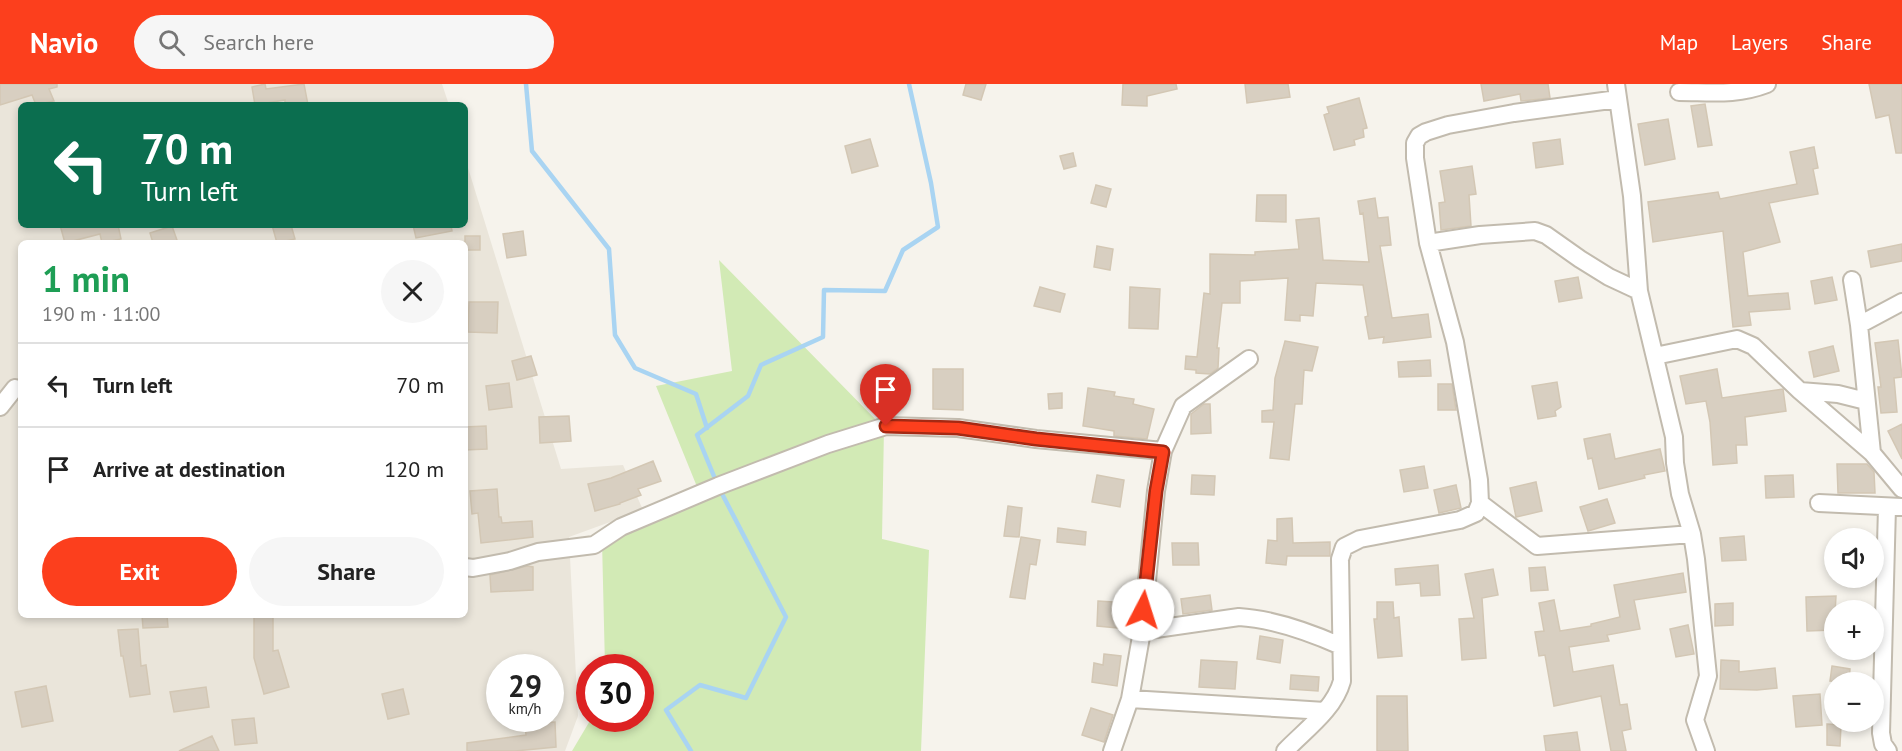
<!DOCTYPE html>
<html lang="en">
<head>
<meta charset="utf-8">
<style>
	body { margin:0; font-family:"PT Sans",sans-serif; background:#f6f6f6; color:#222; height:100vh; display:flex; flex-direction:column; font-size:22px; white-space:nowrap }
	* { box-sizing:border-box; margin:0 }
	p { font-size:20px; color:#767676 }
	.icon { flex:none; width:33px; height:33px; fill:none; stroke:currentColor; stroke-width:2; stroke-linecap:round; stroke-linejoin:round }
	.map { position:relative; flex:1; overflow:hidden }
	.sheet { position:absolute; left:18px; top:156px; width:450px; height:378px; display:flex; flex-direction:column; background:#fff; border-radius:9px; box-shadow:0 3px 9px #0003 }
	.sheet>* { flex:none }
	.hud { position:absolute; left:18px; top:18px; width:450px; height:126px; border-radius:9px; box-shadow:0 3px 9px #0003; background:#0b6e4f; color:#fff; overflow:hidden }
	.tools { position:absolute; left:1824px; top:444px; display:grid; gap:12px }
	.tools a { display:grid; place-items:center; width:60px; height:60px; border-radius:50%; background:#fff; box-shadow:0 3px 9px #0003; font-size:30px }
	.speed { position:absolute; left:486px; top:570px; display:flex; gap:12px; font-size:30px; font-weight:700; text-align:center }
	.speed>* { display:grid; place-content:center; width:78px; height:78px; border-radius:50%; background:#fff; box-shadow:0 3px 9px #0003; line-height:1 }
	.speed small { font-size:15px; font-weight:400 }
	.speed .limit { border:9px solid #d22; background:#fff; color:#111 }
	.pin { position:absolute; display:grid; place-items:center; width:51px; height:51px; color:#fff; margin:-62px -26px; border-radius:50% 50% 50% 0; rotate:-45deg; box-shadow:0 0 6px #0007 }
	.pin .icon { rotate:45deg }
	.me { position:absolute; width:66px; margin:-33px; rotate:5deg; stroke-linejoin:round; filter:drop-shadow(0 0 4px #0008) }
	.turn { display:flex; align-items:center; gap:21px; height:126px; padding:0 24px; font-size:27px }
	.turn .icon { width:78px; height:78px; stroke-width:2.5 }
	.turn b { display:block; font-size:42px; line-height:51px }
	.round { display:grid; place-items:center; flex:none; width:63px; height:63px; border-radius:32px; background:#f6f6f6 }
	.summary { display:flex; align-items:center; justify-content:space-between; height:102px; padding:0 24px }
	h1 { font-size:36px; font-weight:700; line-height:45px; color:#1e9e55 }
	.button { display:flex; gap:12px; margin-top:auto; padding:12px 24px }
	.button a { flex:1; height:69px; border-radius:36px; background:#fc3f1d; color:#fff; font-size:24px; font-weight:700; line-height:69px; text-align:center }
	.button a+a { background:#f6f6f6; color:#222 }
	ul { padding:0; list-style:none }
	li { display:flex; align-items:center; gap:18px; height:84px; padding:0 24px; border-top:2px solid #e0e0e0 }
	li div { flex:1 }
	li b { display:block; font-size:22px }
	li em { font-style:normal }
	header { display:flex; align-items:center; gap:36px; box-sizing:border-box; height:84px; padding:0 30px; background:#fc3f1d; color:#fff }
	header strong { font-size:28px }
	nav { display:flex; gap:33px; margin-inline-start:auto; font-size:21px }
	.search { width:420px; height:54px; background:#f6f6f6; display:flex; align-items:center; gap:15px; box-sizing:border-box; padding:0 21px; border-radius:33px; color:#767676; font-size:22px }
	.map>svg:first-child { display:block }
</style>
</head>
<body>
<header>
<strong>Navio</strong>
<div class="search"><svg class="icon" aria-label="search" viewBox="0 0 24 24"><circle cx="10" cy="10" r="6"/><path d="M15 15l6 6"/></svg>Search here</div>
<nav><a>Map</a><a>Layers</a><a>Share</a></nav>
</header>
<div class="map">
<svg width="1902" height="667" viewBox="0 0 1902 667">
	<rect width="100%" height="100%" fill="#f6f3ec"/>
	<path fill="#eae5da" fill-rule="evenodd" d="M0 0H442L449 21H21V141H465V74L561 385 623 381 643 426 569 453 578 632 565 667H0ZM21 159H465V531H21ZM500 584H550V634H500Z"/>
	<path fill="#d2eab5" d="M719 176 884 344 882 455 929 466 921 667H572L591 635 640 634V584L605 583 602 457 702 415 656 302 732 287Z"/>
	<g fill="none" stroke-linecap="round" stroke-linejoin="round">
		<path stroke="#a9d4f2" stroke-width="4.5" d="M526 0 532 67 609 165 615 251 635 284 696 310 707 344
			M691 667 666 626 700 601 746 614 786 533 718 402 697 351 748 312 761 281 823 253 824 206 885 207 903 166 938 143 931 99 909 0"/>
	</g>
	<path fill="#d8cfc1" stroke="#d3c7b4" stroke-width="1.5" d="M0 0H57V3L49 5 54 17 36 21 32 11 0 21Z
		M265 0 266 5 304 0 308 21H285V16L255 21 252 3Z
		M966 0H986L981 16 963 11Z
		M1123 0H1176L1177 5 1147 12V22L1122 21Z
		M1245 0H1288L1290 13 1247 19Z
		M1481 0H1548L1550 14 1521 17 1520 10 1484 17Z
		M1869 0H1902V69H1896L1889 31 1876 34Z
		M1359 14 1367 44 1363 45 1364 53 1354 56 1355 61 1334 66 1324 31 1329 29 1327 23Z
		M1705 20 1712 61 1698 63 1691 22Z
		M1668 35 1675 75 1645 81 1638 40Z
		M870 55 878 82 852 89 845 62Z
		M1560 55 1563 80 1536 84 1533 59Z
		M1814 63 1818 84 1813 85 1818 110 1769 119 1780 158 1743 168 1748 212 1788 209 1790 225 1749 228 1751 241 1733 243 1723 147 1653 158 1648 118 1718 108 1720 115 1797 100 1790 68Z
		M1073 69 1076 82 1064 85 1060 72Z
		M1472 82 1476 110 1469 111 1471 142 1441 146 1439 119 1445 118 1440 87Z
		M1096 101 1111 105 1106 123 1091 119Z
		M1257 111H1286V138L1256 137Z
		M1375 114 1378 134 1388 133 1391 161 1380 162 1392 234 1428 230 1431 253 1383 259 1384 253 1369 255 1365 233 1368 232 1363 201 1316 199 1313 232 1300 231V237L1285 236 1288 194 1240 197V219H1222L1217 264H1219L1218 284 1210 290 1196 289V286L1185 285 1186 272 1197 273 1204 209 1210 210V170L1255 171V168L1299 165 1296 136 1319 134 1323 176 1369 178 1363 129 1360 130 1358 117Z
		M60 141H118L121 155 102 159 100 150 65 159Z
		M272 141H291L295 155 277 159Z
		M413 141H451L452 147 416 154Z
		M172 142 178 159H153L150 149Z
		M523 147 526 171 507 174 503 150Z
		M465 152H480V166H465Z
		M1902 160V177L1871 183 1868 167Z
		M1097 162 1113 165 1110 186 1094 183Z
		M1578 193 1582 214 1559 218 1555 197Z
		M1832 193 1837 216 1815 220 1811 197Z
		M1040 203 1065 210 1060 228 1034 222Z
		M1130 203 1160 205 1158 245 1129 244Z
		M469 218H498L497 249 468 248Z
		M1898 256 1902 293 1894 294 1897 328 1881 329 1878 303H1881L1875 259Z
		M1285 257 1318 263 1312 287 1304 286 1302 320H1295L1289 376 1270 374 1274 338H1262V327L1273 326 1275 294Z
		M1833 262 1839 287 1814 293 1809 268Z
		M531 272 537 291 517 296 512 277Z
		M1430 276 1431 292 1399 293 1398 278Z
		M933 285H963V326L933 325Z
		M1717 285 1722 314 1783 305 1786 327 1745 333 1747 361H1736L1737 379 1713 381 1710 338 1706 317 1686 320 1680 292Z
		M1557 298 1561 323 1555 327 1556 332 1538 335 1532 302Z
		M509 299 512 323 489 326 486 302Z
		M1438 300H1452L1456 326H1438Z
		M1088 304 1115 308 1114 312 1134 315 1133 320 1154 325 1147 355 1114 352V347L1083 342Z
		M1062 309V324L1049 325 1048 310Z
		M1204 320H1210L1211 349 1191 350V330Z
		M569 332 571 357 540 359 539 333Z
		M1902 340V375L1888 347Z
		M486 342 487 365 465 366V343Z
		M1610 350 1615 375 1660 365 1665 387 1644 391 1645 394 1599 405 1592 374 1588 375 1584 355Z
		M653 377 661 397 638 405 641 411 620 419V420L595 427 588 400 611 394Z
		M1837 380H1867L1874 388 1875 409H1838Z
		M1424 382 1428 404 1404 408 1400 386Z
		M1097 391 1124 396 1120 423 1092 418Z
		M1192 391 1215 392 1214 411 1191 410Z
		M1793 391 1794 413 1766 414 1765 392Z
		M1536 398 1542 427 1516 433 1510 404Z
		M1456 401 1461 424 1439 429 1434 406Z
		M497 405 499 433H501L502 439 532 437 533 453 481 459 478 429 472 430 470 407Z
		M1607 415 1615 439 1588 447 1580 423Z
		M1008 422 1022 424 1019 453 1004 452Z
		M1292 434 1293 459 1330 458V472H1287L1286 481 1266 479 1268 456 1277 457V435Z
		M1058 444 1086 448 1085 461 1057 458Z
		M1744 452 1746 476 1722 477 1720 454Z
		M1021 453 1040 456 1036 481 1030 480 1025 515 1010 513Z
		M1172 459H1198L1199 481H1173Z
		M1438 481 1440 511 1421 512 1420 499 1396 501 1395 485Z
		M527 482 533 483V506L491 508 490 491Z
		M1545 483 1548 506 1531 507 1529 484Z
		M1493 485 1498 511 1482 514 1486 574 1462 576 1459 535 1474 534 1465 490Z
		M1683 489 1686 508 1634 516 1640 545 1607 551 1609 557 1569 563 1573 588 1613 581 1620 621 1627 620 1631 645 1622 647 1626 667H1611L1601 612 1554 622 1545 571 1539 572 1535 548 1544 547 1539 519 1554 516 1560 547 1591 542V540L1620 533 1614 501Z
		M1210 511 1212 526 1183 530 1181 515Z
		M1836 512 1834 546 1807 547 1806 513Z
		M1098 517 1129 519 1128 545 1097 542Z
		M1377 518H1393L1394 534 1399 533 1402 572 1378 574 1374 535H1377Z
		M1733 519V541L1715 542V520Z
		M142 531H167L168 543 143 544Z
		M254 532H273V567L278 566 289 603 264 610 254 574Z
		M1688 541 1694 570 1676 573 1670 545Z
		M138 545 141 582 146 581 150 610 130 613 123 572H121L118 546Z
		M1260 552 1283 556 1280 579 1257 575Z
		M1104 570 1121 572 1117 602 1092 598 1094 579 1103 581Z
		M1201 576 1237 578 1235 605 1199 603Z
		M1721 576 1739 577V588L1775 584 1777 604 1757 606 1720 605Z
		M1832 582 1850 585 1849 598 1830 597Z
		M1291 591 1319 593 1318 607 1290 605Z
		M46 602 53 637 22 643 15 608Z
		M206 603 209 623 174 628 170 608Z
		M403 605 409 630 388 635 382 610Z
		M1820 610 1822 641 1796 643 1793 612Z
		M1377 612H1407L1408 667H1377Z
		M1091 624 1113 631 1104 658 1082 651Z
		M254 634 257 659 235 661 232 636Z
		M555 638 556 663 515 667H467V659L526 651 525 640Z
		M1827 640 1841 641 1840 662 1827 661Z
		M1577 648 1580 667H1546L1544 652Z
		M212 652 219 667H179Z"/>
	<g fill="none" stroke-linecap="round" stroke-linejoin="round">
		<g stroke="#c2bbae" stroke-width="20">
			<path id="street" d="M1616 0 1632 112 1639 207 1674 353 1675 379 1680 410 1692 450 1696 475 1708 592 1695 636 1706 667
				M1679 8C1710 8 1736 12 1767 0
				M1428 159 1480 151 1535 147 1546 151 1580 175 1609 193 1639 207
				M1852 196 1859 241 1872 369
				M1859 241 1902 218
				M1655 272 1737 255 1753 262 1800 307 1872 369 1902 405
				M1800 307 1838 310 1866 317
				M0 323 15 304
				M1480 419 1537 462 1692 450
				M1819 419 1902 423
				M1887 423 1881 649 1883 660 1888 667
				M465 483 473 484 510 477 538 468 594 461 621 443 718 402 828 360 886 342 958 344 1036 355 1163 367
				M1142 547 1239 533C1273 535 1309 548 1341 562
				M1130 615 1325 627
				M1112 667 1130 615 1142 547 1156 407 1163 367 1183 322 1249 275
				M1285 667C1305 646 1334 626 1342 597L1340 475 1344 463 1360 455 1460 436 1476 429 1480 419 1479 396 1455 258 1428 159 1415 74V59L1419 52 1426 48 1448 41 1514 29 1618 15"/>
		</g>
		<use href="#street" stroke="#fff" stroke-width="16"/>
	</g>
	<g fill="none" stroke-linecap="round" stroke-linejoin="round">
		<g stroke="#a42913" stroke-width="15">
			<path id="route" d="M886 342 958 344 1036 355 1163 368 1156 407 1143 526"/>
		</g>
		<use href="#route" stroke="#fc3f1d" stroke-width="10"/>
	</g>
</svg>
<div class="tools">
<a><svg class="icon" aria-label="sound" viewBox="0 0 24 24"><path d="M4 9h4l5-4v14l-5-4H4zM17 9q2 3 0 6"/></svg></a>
<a>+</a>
<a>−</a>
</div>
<div class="speed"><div>29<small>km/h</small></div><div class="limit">30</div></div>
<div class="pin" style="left:886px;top:342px;background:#d93025"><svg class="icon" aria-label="arrive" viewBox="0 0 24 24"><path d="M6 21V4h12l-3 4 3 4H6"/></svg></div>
<svg class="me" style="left:1143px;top:526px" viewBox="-20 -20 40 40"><circle r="19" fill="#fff"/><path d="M0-13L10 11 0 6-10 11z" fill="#fc3f1d"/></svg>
<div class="hud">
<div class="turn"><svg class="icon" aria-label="left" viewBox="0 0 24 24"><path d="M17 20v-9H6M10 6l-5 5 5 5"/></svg><div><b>70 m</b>Turn left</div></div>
</div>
<section class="sheet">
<div class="summary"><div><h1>1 min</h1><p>190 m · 11:00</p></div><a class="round"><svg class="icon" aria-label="close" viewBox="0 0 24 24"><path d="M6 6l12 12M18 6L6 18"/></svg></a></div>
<ul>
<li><svg class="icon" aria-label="left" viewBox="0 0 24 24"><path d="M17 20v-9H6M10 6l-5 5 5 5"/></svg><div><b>Turn left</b></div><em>70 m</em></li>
<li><svg class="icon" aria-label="arrive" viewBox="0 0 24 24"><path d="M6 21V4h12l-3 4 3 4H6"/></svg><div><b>Arrive at destination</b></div><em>120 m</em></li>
</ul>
<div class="button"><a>Exit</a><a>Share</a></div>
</section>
</div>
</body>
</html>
